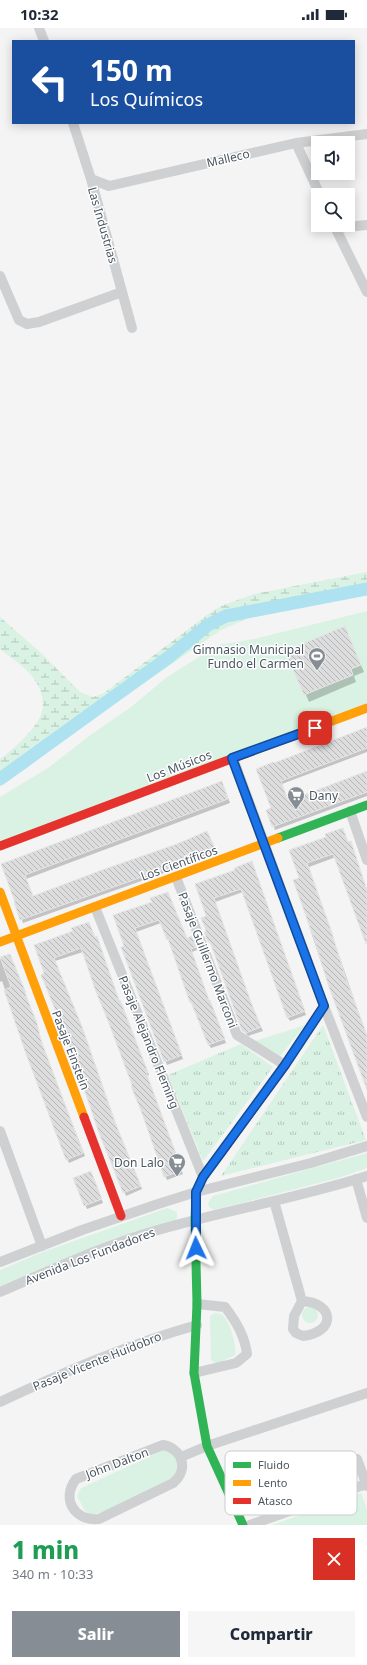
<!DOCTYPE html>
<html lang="es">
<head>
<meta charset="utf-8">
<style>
	body { margin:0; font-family:"Noto Sans",sans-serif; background:#f6f6f7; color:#1f2937; height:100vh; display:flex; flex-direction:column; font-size:15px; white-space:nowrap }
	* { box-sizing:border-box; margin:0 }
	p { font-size:13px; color:#747a83 }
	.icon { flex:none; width:22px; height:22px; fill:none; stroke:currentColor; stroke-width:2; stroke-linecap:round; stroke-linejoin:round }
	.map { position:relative; height:1497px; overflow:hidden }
	.details { display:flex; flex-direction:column; background:#fff; flex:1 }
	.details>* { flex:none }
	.top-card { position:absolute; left:12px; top:12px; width:343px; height:84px; border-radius:0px; box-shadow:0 2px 10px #0003; background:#1a4fa0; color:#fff; overflow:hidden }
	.controls { position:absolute; left:311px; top:108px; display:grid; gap:8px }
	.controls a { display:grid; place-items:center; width:44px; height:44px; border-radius:0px; background:#fff; box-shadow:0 2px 10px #0003; font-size:20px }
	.pin { position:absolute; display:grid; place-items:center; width:34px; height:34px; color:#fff; margin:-17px; border-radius:8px; box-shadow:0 2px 6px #0006 }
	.me { position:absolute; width:44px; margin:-22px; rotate:358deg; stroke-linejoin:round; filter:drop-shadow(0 0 3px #0008) }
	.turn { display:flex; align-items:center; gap:14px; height:84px; padding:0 12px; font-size:18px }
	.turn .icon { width:52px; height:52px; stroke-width:2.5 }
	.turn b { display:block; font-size:28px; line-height:34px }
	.round { display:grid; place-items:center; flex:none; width:42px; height:42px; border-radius:0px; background:#f6f6f7 }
	.headline { display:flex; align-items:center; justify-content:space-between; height:68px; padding:0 12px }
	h1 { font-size:24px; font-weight:800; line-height:30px; color:#1e9e55 }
	.primary-button { display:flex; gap:8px; margin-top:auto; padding:8px 12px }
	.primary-button a { flex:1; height:46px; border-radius:0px; background:#868d94; color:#fff; font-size:16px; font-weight:800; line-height:46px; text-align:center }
	.primary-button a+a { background:#f6f6f7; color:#1f2937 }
	.status { display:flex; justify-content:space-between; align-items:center; height:28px; padding:0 20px; background:#fff; direction:ltr }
	.status svg { height:11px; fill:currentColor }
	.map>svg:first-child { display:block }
</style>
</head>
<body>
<div class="status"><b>10:32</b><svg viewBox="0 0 49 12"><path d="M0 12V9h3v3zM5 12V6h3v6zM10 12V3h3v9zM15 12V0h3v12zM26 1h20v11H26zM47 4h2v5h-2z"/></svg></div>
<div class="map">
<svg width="367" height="1497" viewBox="0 0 367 1497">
	<defs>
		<pattern id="wetland-marsh" width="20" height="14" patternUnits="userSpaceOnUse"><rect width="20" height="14" fill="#d9f2e3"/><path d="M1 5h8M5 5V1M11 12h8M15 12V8" fill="none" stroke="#b2c7bb"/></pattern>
		<pattern id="park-tufts" width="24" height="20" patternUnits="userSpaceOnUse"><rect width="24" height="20" fill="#d9f2e3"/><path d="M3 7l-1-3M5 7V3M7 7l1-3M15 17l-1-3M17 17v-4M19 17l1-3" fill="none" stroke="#b2c7bb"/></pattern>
		<pattern id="building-back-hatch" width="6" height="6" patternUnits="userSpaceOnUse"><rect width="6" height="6" fill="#ddddde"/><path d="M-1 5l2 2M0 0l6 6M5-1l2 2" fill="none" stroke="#b5b6b7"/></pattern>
	</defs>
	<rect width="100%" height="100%" fill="#f4f4f4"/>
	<path fill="#d9f2e3" d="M367 583V675L0 814V769L48 740 89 708 131 679 167 649 218 617 254 611Z
		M305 997 280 1028 255 1013Z
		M367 1125V1140L338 1150 214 1182 209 1179 208 1175 213 1168Z
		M167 1180 177 1184V1190L174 1195 123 1210 0 1258V1242L43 1224Z
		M302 1287a8 8 0 1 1 16 0a8 8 0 1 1-16 0Z
		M215 1285C217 1285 219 1285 221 1286 230 1291 237 1318 235 1327L217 1336 211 1332 210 1288Z
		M164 1422C175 1424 177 1429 179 1439L173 1449 105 1483 92 1487 85 1483 77 1468 81 1460Z
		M361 1465 367 1481V1497H272Z"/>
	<path fill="url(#wetland-marsh)" d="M367 544V564L246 591 221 602 65 710 26 741 0 757V731C11 724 35 701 40 689 46 677 42 662 34 651 26 639 11 630 0 621V589L42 626 80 664 93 669 104 665 207 587 221 578 254 566Z"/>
	<path fill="url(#park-tufts)" d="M323 997 366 1112 221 1148Z
		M241 1016 273 1039 203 1133 168 1047Z"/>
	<path fill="#0003" d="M345 599 364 644 354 648 356 654 309 674 287 623Z
		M367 701V724L282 756 289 774 367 744V768L275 802 267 782 272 780 274 736Z
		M224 758 230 775 26 851 33 869 209 808 216 824 192 835 23 895 2 836Z
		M348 815 367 863V916L336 829 309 839 367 1009V1062L329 959 294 852 300 850 290 822Z
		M253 838 306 987 290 993 288 990 243 864 215 874 252 978 263 1003 248 1008 243 1002 212 917 209 914 207 888 197 856Z
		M153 875 187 911 194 913 197 922 192 924 209 973 226 1015 211 1020 209 1017 193 977 191 974 170 915 161 895 136 904 183 1031 167 1037 122 919 125 918 114 888Z
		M89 895 95 910 98 913 119 973 122 976 149 1047 147 1048 183 1146 167 1152 165 1148 134 1058 83 924 55 933 83 1001 116 1096 142 1161 126 1168 100 1104 35 917 74 904Z
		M9 927 27 969H26L38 1000 42 1016 85 1128 69 1135 55 1104 2 953 0 954V930Z
		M93 1148 103 1175 87 1181 75 1150Z"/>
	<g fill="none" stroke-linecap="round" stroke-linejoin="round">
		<path stroke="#aee2f0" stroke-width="13" d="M0 751 169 629 208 597 226 588 367 561"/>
	</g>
	<path fill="url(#building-back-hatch)" stroke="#e5e6e7" d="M345 598 361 637 351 641 353 647 304 667 285 623Z
		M367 699V720L281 753 288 773 367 743V764L272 799 266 782 271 780 256 741 273 734 274 735Z
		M222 753 228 771 25 847 33 868 102 842 177 816 207 803 215 820 190 832 20 892 14 874H15L1 836Z
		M343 800 348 814 351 813 367 862V915L366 916 333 826 307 835 331 902 345 948 367 1007V1059H366L329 959 315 913 293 852 299 850 289 822 326 809 325 806Z
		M252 833 305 983 287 990 241 861 214 870 251 974 261 999 246 1005 242 1003 210 914H208L204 904 206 903 201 890 206 888 195 856 235 842 234 840Z
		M168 864 187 910 192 908 196 919 191 921 209 972H210L225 1011 208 1017 191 974 190 975 168 911 167 912 159 892 135 900 182 1027 164 1034 121 919 124 918 113 887 152 874 150 870Z
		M89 894 95 909 97 908 119 972H120L148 1044H146L182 1142 164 1149 143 1088 131 1058 132 1057 108 993 96 964 81 920 54 930 81 996 114 1092 141 1158 123 1165 99 1105 67 1011 41 947 44 945 34 917 73 903 71 900Z
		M10 926 26 965H25L37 995 41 1012 83 1125 66 1132 26 1026 4 962 11 959 0 929Z
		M91 1143 102 1171 84 1178 73 1150Z"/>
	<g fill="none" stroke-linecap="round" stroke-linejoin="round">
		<path stroke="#ced0d2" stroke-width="10" d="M39 0 44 13
			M73 95 91 151 132 300
			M296 115 320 167
			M91 151 109 158 296 115 367 106
			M334 197 367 264
			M335 200 367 197
			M0 248 19 292 27 296 39 294 122 264
			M233 730 324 978 367 1089
			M350 783 367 832
			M176 849 237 1007 285 1037
			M95 879 203 1149
			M0 1103 42 1218
			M356 1151 367 1190
			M274 1173 302 1273 294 1288 293 1301 296 1305 303 1308C336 1304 335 1275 302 1273
			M0 1234 82 1202 158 1176 196 1164 311 1135 367 1118
			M0 1264C52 1242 104 1217 158 1202 227 1182 298 1170 367 1148
			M194 1345 236 1335 247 1326C245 1308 236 1293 225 1279L197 1276
			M0 1374C64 1344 129 1316 197 1297
			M163 1417C183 1421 189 1442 173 1455L99 1491C74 1493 61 1471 76 1451Z
			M181 1429 207 1418 367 1365
			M357 1431 367 1458
			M250 1497 366 1456"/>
		<path stroke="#30b455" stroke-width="9" d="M278 810 367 777
			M221 1125 203 1149 196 1164 195 1192 197 1276 194 1345 207 1418 243 1497"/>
		<path stroke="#ff9f0a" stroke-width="9" d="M247 725 367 680
			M0 864 84 1089
			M0 914 278 810"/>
		<path stroke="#e5322d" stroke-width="9" d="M0 818 247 725
			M84 1089 121 1188
			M221 1125 285 1037 324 978"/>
	</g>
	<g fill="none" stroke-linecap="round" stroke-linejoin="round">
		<g stroke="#114b97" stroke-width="10">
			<path id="route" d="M196 1220V1164L203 1149 285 1037 324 978 232 730 315 700"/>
		</g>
		<use href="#route" stroke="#1a73e8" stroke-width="7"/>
	</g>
	<defs>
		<g id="stadium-pin" transform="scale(0.9)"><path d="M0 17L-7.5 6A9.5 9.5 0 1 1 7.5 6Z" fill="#868d94" stroke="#fff"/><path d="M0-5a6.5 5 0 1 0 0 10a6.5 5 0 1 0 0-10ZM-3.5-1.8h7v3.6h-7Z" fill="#fff"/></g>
		<g id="supermarket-pin" transform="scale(0.9)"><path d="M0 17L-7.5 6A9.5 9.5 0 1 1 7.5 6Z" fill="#868d94" stroke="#fff"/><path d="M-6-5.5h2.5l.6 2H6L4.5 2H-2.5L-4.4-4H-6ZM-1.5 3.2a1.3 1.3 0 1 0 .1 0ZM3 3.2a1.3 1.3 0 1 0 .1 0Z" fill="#fff"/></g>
	</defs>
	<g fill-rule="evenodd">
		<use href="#stadium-pin" x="317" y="628"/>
		<use href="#supermarket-pin" x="296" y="767"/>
		<use href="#supermarket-pin" x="177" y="1134"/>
	</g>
	<g text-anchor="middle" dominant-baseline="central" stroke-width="3" stroke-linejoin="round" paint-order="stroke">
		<g font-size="12" fill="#4a5661" stroke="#fff">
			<text transform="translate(228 130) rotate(-13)">Malleco</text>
			<text transform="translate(103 197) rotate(74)">Las Industrias</text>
			<text transform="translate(179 738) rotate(-21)">Los Músicos</text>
			<text transform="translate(179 835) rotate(-20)">Los Científicos</text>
			<text transform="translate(208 932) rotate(69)">Pasaje Guillermo Marconi</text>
			<text transform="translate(149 1014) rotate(68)">Pasaje Alejandro Fleming</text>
			<text transform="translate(71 1022) rotate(69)">Pasaje Einstein</text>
			<text transform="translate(90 1228) rotate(-21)">Avenida Los Fundadores</text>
			<text transform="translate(97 1333) rotate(-22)">Pasaje Vicente Huidobro</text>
			<text transform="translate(117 1435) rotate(-21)">John Dalton</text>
		</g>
		<g font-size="12" fill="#4a5661" stroke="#fff" text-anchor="end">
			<text x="304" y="621">Gimnasio Municipal<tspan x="304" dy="14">Fundo el Carmen</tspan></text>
			<text x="309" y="767" text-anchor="start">Dany</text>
			<text x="164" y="1134">Don Lalo</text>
		</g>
	</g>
	<rect x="225" y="1423" width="132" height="64" rx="6" fill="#fff" stroke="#c9ccd0" stroke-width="1"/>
	<rect x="233" y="1434" width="18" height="6" fill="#30b455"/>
	<rect x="233" y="1452" width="18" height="6" fill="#ff9f0a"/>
	<rect x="233" y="1470" width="18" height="6" fill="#e5322d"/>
	<g font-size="11" fill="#4a5661">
		<text x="258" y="1441">Fluido</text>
		<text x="258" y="1459">Lento</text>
		<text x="258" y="1477">Atasco</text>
	</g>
</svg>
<div class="controls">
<a><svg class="icon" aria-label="sound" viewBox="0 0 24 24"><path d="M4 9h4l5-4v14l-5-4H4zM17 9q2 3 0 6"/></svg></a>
<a><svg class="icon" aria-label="search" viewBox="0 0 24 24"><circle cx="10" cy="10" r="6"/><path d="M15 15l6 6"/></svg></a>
</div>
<div class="pin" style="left:315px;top:700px;background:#d93025"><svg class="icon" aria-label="arrive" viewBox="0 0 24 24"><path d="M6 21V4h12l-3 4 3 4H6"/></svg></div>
<svg class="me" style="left:196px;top:1220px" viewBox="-20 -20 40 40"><path d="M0-17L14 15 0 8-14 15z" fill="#1a73e8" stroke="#fff" stroke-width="4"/></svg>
<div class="top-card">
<div class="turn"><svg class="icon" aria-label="left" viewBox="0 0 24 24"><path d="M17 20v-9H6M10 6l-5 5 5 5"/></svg><div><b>150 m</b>Los Químicos</div></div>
</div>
</div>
<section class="details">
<div class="headline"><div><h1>1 min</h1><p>340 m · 10:33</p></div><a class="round" style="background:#d93025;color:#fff"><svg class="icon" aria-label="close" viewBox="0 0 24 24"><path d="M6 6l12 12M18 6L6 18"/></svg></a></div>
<div class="primary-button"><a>Salir</a><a>Compartir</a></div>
</section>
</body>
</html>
